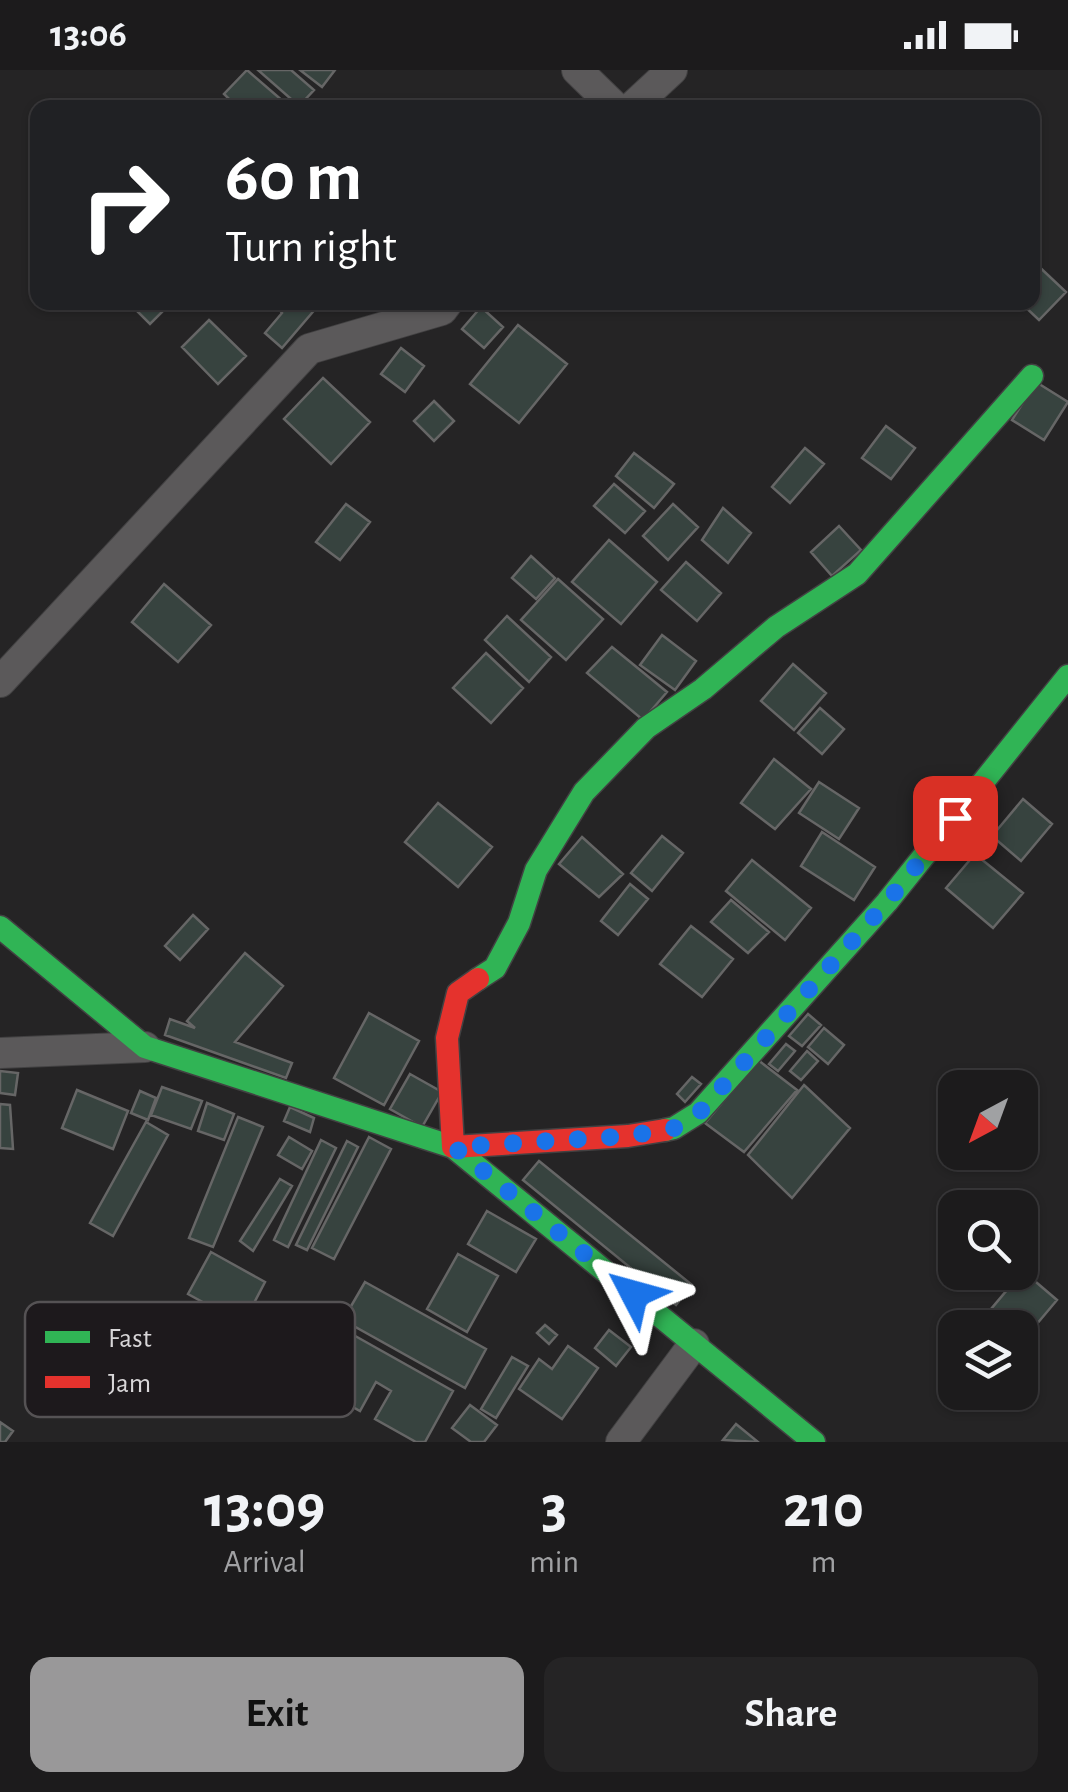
<!DOCTYPE html>
<html lang="en">
<head>
<meta charset="utf-8">
<style>
	body { margin:0; font-family:"Alegreya Sans",sans-serif; background:#252425; color:#f1f3f6; height:100vh; display:flex; flex-direction:column; font-size:38px; white-space:nowrap }
	* { box-sizing:border-box; margin:0 }
	p { font-size:32px; color:#a0a1a3 }
	.icon { flex:none; width:55px; height:55px; fill:none; stroke:currentColor; stroke-width:2; stroke-linecap:round; stroke-linejoin:round }
	.map { position:relative; height:1372px; overflow:hidden }
	.details { display:flex; flex-direction:column; background:#1c1b1c; flex:1 }
	.details>* { flex:none }
	.banner { position:absolute; left:30px; top:30px; width:1010px; height:210px; border-radius:20px; box-shadow:0 2px 8px #0004,0 0 0 2px #3a393b; background:#202124; color:#fff; overflow:hidden }
	.needle { width:65px; rotate:221deg }
	.fabs { position:absolute; left:938px; top:1000px; display:grid; gap:20px }
	.fabs a { display:grid; place-items:center; width:100px; height:100px; border-radius:20px; background:#1c1b1c; box-shadow:0 2px 8px #0004,0 0 0 2px #3a393b; font-size:50px }
	.pin { position:absolute; display:grid; place-items:center; width:85px; height:85px; color:#fff; margin:-42px; border-radius:20px; box-shadow:0 5px 15px #0006 }
	.me { position:absolute; width:110px; margin:-55px; rotate:309deg; stroke-linejoin:round; filter:drop-shadow(0 0 8px #0008) }
	.turn { display:flex; align-items:center; gap:35px; height:210px; padding:0 30px; font-size:45px }
	.turn .icon { width:130px; height:130px; stroke-width:2.5 }
	.turn b { display:block; font-size:70px; line-height:85px }
	.eta { display:flex; justify-content:space-evenly; align-items:center; height:170px; text-align:center }
	.eta b { font-size:60px; font-weight:700; line-height:70px }
	.action { display:flex; gap:20px; margin-top:auto; padding:20px 30px }
	.action a { flex:1; height:115px; border-radius:20px; background:#999899; color:#111; font-size:40px; font-weight:700; line-height:115px; text-align:center }
	.action a+a { background:#252425; color:#f1f3f6 }
	.status { display:flex; justify-content:space-between; align-items:center; height:70px; padding:0 50px; background:#1c1b1c; direction:ltr }
	.status svg { height:28px; fill:currentColor }
	.map>svg:first-child { display:block }
</style>
</head>
<body>
<div class="status"><b>13:06</b><svg viewBox="0 0 49 12"><path d="M0 12V9h3v3zM5 12V6h3v6zM10 12V3h3v9zM15 12V0h3v12zM26 1h20v11H26zM47 4h2v5h-2z"/></svg></div>
<div class="map">
<svg width="1068" height="1372" viewBox="0 0 1068 1372">
	<rect width="100%" height="100%" fill="#252425"/>
	<path fill="#37433f" stroke="#666" stroke-width="2.5" d="M247 0 284 32 280 38H238L224 24Z
		M258 0H291L314 20 299 36Z
		M300 0H335L322 17Z
		M1032 190 1066 222 1039 250 1020 232H1032Z
		M128 232H153L162 242 150 254Z
		M274 232H315L317 237 282 278 265 263 282 243Z
		M481 237 503 257 484 278 462 259Z
		M209 250 246 286 218 314 182 277Z
		M518 255 567 294 519 353 470 314Z
		M401 278 424 296 405 322 381 304Z
		M323 308 370 352 331 394 284 349Z
		M1036 312 1068 332 1044 370 1012 350Z
		M434 331 454 351 434 371 414 351Z
		M886 356 915 378 891 409 862 388Z
		M805 378 824 394 790 433 772 417Z
		M634 383 674 414 654 438 616 406Z
		M614 414 645 441 625 463 594 436Z
		M346 434 370 452 340 490 316 472Z
		M673 434 698 457 668 490 643 466Z
		M723 438 751 463 728 493 702 470Z
		M839 456 861 480 832 506 811 482Z
		M609 470 657 512 621 554 572 512Z
		M531 486 555 508 536 529 512 508Z
		M686 492 721 523 697 551 661 520Z
		M558 509 603 549 566 590 521 550Z
		M164 514 211 555 178 592 132 552Z
		M507 546 551 587 529 612 485 570Z
		M662 565 696 591 675 620 640 595Z
		M612 577 667 622 643 650 587 603Z
		M486 583 523 618 491 653 453 618Z
		M793 594 826 623 794 660 761 631Z
		M820 638 844 659 822 684 798 663Z
		M774 689 811 719 775 759 741 733Z
		M819 712 859 738 839 769 799 743Z
		M1023 729 1052 754 1021 791 992 766Z
		M438 733 492 777 458 817 405 772Z
		M822 762 875 797 854 830 801 796Z
		M662 766 683 783 652 821 631 803Z
		M582 767 623 804 599 827 559 794Z
		M975 784 1023 823 993 858 946 818Z
		M752 790 811 838 785 870 726 821Z
		M630 814 648 829 618 865 601 851Z
		M731 830 769 862 748 883 711 852Z
		M193 845 208 859 180 890 165 876Z
		M691 856 733 889 702 927 660 894Z
		M245 883 283 916 235 972 292 993 286 1008 165 965 170 949 195 958 187 951Z
		M369 943 419 971 384 1035 334 1008Z
		M808 944 821 955 802 976 789 966Z
		M824 958 844 975 828 994 808 977Z
		M786 974 795 981 778 1001 769 994Z
		M807 981 818 991 801 1010 790 1001Z
		M758 990 797 1020 744 1082 705 1053Z
		M0 1001 18 1003 15 1025 0 1023Z
		M410 1004 442 1022 422 1057 390 1039Z
		M692 1007 701 1014 685 1032 677 1024Z
		M804 1015 850 1058 792 1128 748 1085Z
		M162 1017 202 1031 191 1059 151 1045Z
		M77 1020 128 1041 113 1079 62 1058Z
		M140 1021 156 1028 148 1050 131 1043Z
		M207 1033 234 1044 224 1070 198 1061Z
		M0 1034 10 1035 13 1079 0 1078Z
		M290 1037 314 1048 310 1062 284 1051Z
		M238 1047 263 1057 213 1177 189 1168Z
		M146 1052 168 1065 113 1166 90 1153Z
		M289 1067 312 1081 302 1099 278 1085Z
		M369 1067 391 1079 334 1189 312 1178Z
		M321 1070 336 1078 288 1177 274 1170Z
		M347 1071 358 1077 307 1180 296 1175Z
		M539 1091 692 1215 676 1235 523 1110Z
		M280 1109 292 1116 253 1181 240 1171Z
		M487 1141 536 1169 516 1202 468 1174Z
		M211 1182 265 1212 243 1254 188 1224Z
		M458 1184 498 1206 467 1262 427 1239Z
		M1023 1201 1057 1230 1020 1274V1258H1000L986 1245Z
		M365 1212 486 1279 465 1318 343 1250Z
		M545 1255 557 1265 549 1274 537 1263Z
		M341 1258 453 1321 425 1372H416L375 1349 391 1321 376 1312 360 1341 310 1313Z
		M609 1260 631 1277 616 1296 595 1278Z
		M568 1276 598 1298 562 1349 519 1319 539 1289 552 1299Z
		M512 1287 528 1296 496 1348 481 1339Z
		M470 1335 497 1355 484 1372H471L452 1358Z
		M0 1352 13 1361 5 1372H0Z
		M736 1354 758 1372 723 1370Z"/>
	<g fill="none" stroke-linecap="round" stroke-linejoin="round">
		<g stroke="#424142" stroke-width="32">
			<path id="street" d="M577 0 616 38
				M631 38 672 0
				M0 612 309 279 442 240 448 232
				M0 983 145 977
				M621 1372 694 1274"/>
		</g>
		<g stroke="#424142" stroke-width="25">
			<path id="fast" d="M0 857 145 977 453 1077 814 1372
				M478 909 495 898 519 853 536 800 584 722 646 658 703 619 776 557 857 504 1032 306
				M665 1060 674 1058 698 1043 887 832 1068 606"/>
		</g>
		<g stroke="#424142" stroke-width="25">
			<path id="jam" d="M478 909 458 923 447 968 453 1077 628 1066 665 1060"/>
		</g>
		<use href="#street" stroke="#5b595a" stroke-width="30"/>
		<use href="#fast" stroke="#30b455" stroke-width="22"/>
		<use href="#jam" stroke="#e5322d" stroke-width="22"/>
	</g>
	<g fill="none" stroke-linecap="round" stroke-linejoin="round">
		<path stroke="#1a73e8" stroke-width="18" stroke-dasharray="0 32.4" d="M634 1224 454 1077 628 1066 674 1058 698 1044 887 832 955 748"/>
	</g>
	<rect x="25" y="1232" width="330" height="115" rx="15" fill="#1d191c" stroke="#555254" stroke-width="2.5"/>
	<rect x="45" y="1261" width="45" height="12" fill="#30b455"/>
	<rect x="45" y="1306" width="45" height="12" fill="#e5322d"/>
	<g font-size="28" fill="#d8d6d8">
		<text x="108" y="1277">Fast</text>
		<text x="108" y="1322">Jam</text>
	</g>
</svg>
<div class="fabs">
<a><svg class="needle" viewBox="-14 -14 28 28"><path d="M0-13l5 13h-10z" fill="#e53935"/><path d="M0 13l5-13h-10z" fill="#a0a1a3"/></svg></a>
<a><svg class="icon" aria-label="search" viewBox="0 0 24 24"><circle cx="10" cy="10" r="6"/><path d="M15 15l6 6"/></svg></a>
<a><svg class="icon" aria-label="layers" viewBox="0 0 24 24"><path d="M12 4l9 5-9 5-9-5zM3 14l9 5 9-5"/></svg></a>
</div>
<div class="pin" style="left:955px;top:748px;background:#d93025"><svg class="icon" aria-label="arrive" viewBox="0 0 24 24"><path d="M6 21V4h12l-3 4 3 4H6"/></svg></div>
<svg class="me" style="left:634px;top:1224px" viewBox="-20 -20 40 40"><path d="M0-17L14 15 0 8-14 15z" fill="#1a73e8" stroke="#fff" stroke-width="4"/></svg>
<div class="banner">
<div class="turn"><svg class="icon" aria-label="right" viewBox="0 0 24 24"><path d="M7 20v-9h11M14 6l5 5-5 5"/></svg><div><b>60 m</b>Turn right</div></div>
</div>
</div>
<section class="details">
<div class="eta">
<div><b>13:09</b><p>Arrival</p></div>
<div><b>3</b><p>min</p></div>
<div><b>210</b><p>m</p></div>
</div>
<div class="action"><a>Exit</a><a>Share</a></div>
</section>
</body>
</html>
